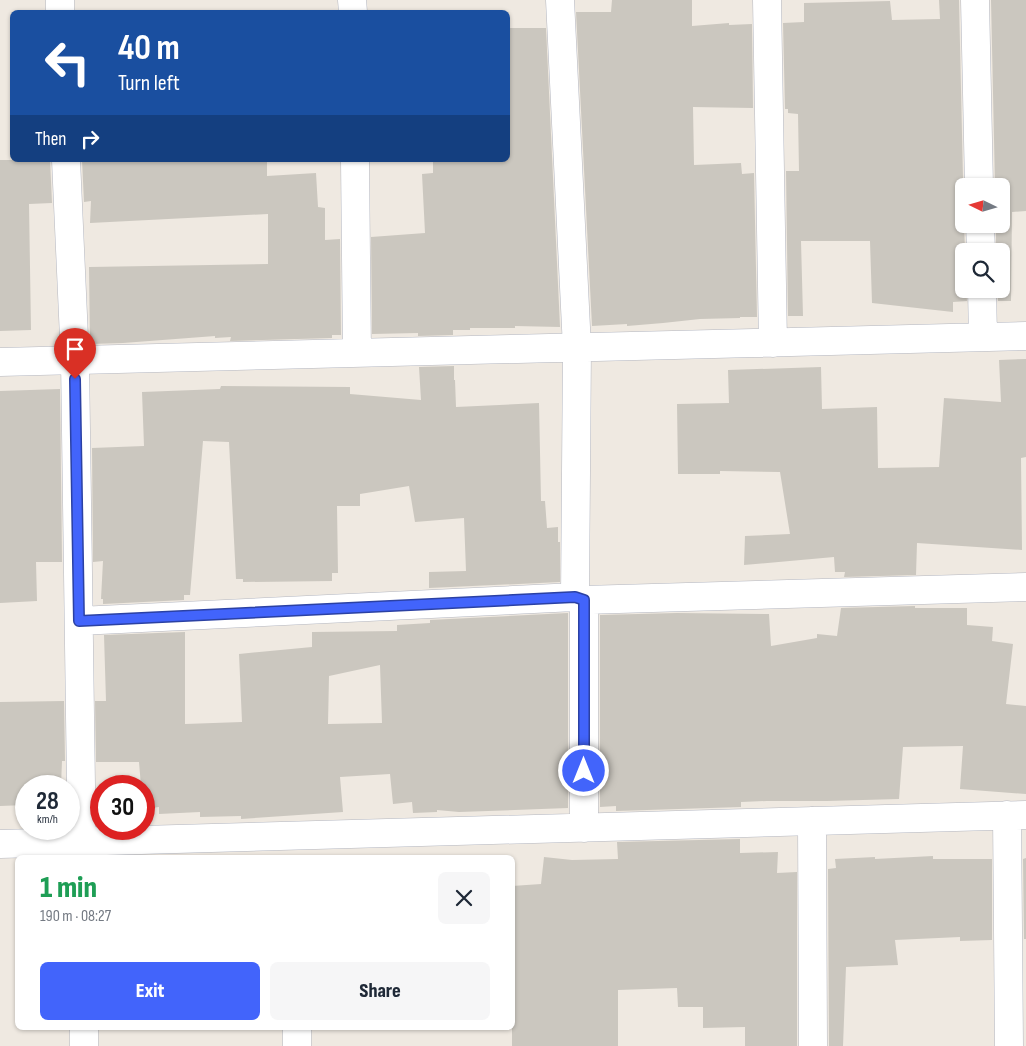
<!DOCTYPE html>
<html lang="en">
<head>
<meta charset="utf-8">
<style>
	body { margin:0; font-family:"Sofia Sans Condensed",sans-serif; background:#f6f6f7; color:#1f2937; height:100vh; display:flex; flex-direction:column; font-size:19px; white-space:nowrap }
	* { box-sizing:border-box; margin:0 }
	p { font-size:16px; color:#747a83 }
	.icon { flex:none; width:28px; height:28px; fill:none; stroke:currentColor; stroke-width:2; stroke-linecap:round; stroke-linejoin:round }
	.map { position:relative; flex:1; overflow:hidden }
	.panel { position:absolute; left:15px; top:855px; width:500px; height:175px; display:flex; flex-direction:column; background:#fff; border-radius:8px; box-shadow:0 1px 4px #0004 }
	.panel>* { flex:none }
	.banner { position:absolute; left:10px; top:10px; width:500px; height:152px; border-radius:8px; box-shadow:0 1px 4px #0004; background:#1a4fa0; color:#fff; overflow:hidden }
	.needle { width:32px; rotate:275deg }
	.fabs { position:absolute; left:955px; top:178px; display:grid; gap:10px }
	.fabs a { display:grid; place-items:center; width:55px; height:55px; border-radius:8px; background:#fff; box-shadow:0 1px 4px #0004; font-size:25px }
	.speed { position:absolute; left:15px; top:775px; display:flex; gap:10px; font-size:25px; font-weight:700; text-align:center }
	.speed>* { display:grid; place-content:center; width:65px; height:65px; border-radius:50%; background:#fff; box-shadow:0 1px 4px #0004; line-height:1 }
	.speed small { font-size:12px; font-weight:400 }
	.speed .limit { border:8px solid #d22; background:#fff; color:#111 }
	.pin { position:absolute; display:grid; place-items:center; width:42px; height:42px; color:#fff; margin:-51px -21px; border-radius:50% 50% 50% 0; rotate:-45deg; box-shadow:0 0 5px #0007 }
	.pin .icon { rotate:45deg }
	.me { position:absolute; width:55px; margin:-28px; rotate:0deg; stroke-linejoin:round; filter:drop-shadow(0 0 4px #0008) }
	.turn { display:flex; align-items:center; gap:18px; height:105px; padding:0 25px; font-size:22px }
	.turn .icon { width:65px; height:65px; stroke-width:2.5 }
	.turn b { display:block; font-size:35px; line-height:42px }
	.then { display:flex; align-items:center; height:48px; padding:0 25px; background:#0003; gap:10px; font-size:19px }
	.round { display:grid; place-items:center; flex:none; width:52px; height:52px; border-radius:8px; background:#f6f6f7 }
	.headline { display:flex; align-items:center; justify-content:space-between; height:85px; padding:0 25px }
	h1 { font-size:30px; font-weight:800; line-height:38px; color:#1e9e55 }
	.action { display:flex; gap:10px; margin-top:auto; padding:10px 25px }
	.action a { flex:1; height:58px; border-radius:8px; background:#4264fb; color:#fff; font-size:20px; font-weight:800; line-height:58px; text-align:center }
	.action a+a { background:#f6f6f7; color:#1f2937 }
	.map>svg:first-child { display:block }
</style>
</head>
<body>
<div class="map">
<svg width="1026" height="1046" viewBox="0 0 1026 1046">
	<rect width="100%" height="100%" fill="#efe9e1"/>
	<path fill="#cbc7bf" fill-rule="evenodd" d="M612 0H692V26L729 23V25L752 24 753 108 693 107 694 165 741 163 742 174 754 173 757 317H740V318L700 319 663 323 627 326V324L592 326 576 12H611Z
		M939 0H959L964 224 965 251H964V289H966L967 301 953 302V312L872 303 870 241H801L803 316H788L786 171H799L798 114 788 113V109H785L783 23 804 22V3L890 1 892 20 940 19Z
		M991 0H1026V211L1012 212 1011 301H998V289H1001V251H996V224H1001V186H995Z
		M508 28H546L560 327 515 326V328H470V330H453V335L418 336V333L372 334 371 237 425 233 422 174 433 173V161L508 160Z
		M0 160H50L52 203 29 204 31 330 0 331Z
		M82 160H267V176L316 173 318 207 325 208V240L340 239 341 335H332V338L230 341 231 337 215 338V336L123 343 90 344 89 267 268 264V214L90 223 91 201 84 202Z
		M1026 359V457L1021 458 1022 550 917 543 916 575 844 577 845 572H835L834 557 744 565 745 536 790 534 780 472 720 471V474H678L677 404 729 403 728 370 821 367 822 409 877 407 878 468 939 467 944 398 1001 402 999 360Z
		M454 366V380H455L456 407 539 403 541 501H545L547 528 558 527V542H560V582L429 588V572L466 571 464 518 415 522 409 486 360 494V506H337L338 573H332V581L243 582V579H236L229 442 203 441 190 595H184V600L103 604V599H101L103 561 93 562 92 448 144 446 142 392 220 389 221 386 350 387V394L421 400 419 367Z
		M60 389 62 562H36L37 601 0 603V391Z
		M915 606V608H967V625L993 627 992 641 1013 644 1006 704 1026 706V794L960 789 963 746 903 747 899 799 827 801H767L741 802V807L616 811V806L600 807V615L677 613 769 614 771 646 817 638V634L837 636 841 608Z
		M568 613V808L459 812 437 810V812L413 813 412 802 393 804 390 774 340 777 343 812 241 819V816L200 817V812L159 814V807L144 809V786H141L139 762H96L95 701H106L104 635 185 632V724L242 722 239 654 312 647V632L397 631V625L430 623V620ZM380 665 382 723 328 724 329 676Z
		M64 701 65 761H62L61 786H26V805L0 806V702Z
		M740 839V853L778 852 777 873 797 872V1046H745V1027L703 1028V1007H678L677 988 618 990V1046H512V886L541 884 544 857 572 860 618 859 617 842Z
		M933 856V859H992V940L960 941V937L895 940 898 965 846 967 843 1046H829L828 869 836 868 835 859 875 857V859Z
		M1026 858V939H1024L1023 859Z"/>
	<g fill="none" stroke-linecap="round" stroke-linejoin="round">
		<g stroke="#b4b7c1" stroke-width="29">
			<path id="minor" d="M60 0V12
				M352 0 353 12
				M560 0 577 348 575 597 584 600V828
				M767 0 773 343
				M975 0 979 186
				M66 160 75 360 82 858
				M355 160 357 353
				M980 224 981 251
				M982 289 983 337
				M0 362 1026 336
				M584 600 1026 587
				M79 621 575 597
				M1007 815 1009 1046
				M812 821 813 1046
				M0 844 1026 815
				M84 1028V1046
				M297 1028V1046"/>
		</g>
		<use href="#minor" stroke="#fff" stroke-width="28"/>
	</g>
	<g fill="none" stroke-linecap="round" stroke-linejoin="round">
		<g stroke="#2b41a3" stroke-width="12">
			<path id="route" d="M75 379 79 621 575 597 584 600V771"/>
		</g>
		<use href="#route" stroke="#4264fb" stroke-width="9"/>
	</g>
</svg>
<div class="fabs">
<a><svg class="needle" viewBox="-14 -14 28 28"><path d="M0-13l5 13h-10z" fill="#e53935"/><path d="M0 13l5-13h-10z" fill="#747a83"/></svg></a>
<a><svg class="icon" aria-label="search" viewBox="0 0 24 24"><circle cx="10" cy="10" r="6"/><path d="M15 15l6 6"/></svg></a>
</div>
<div class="speed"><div>28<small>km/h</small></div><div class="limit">30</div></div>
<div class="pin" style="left:75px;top:379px;background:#d93025"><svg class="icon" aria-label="arrive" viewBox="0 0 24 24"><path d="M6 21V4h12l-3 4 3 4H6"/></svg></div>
<svg class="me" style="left:584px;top:771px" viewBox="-20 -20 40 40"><circle r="17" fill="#4264fb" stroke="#fff" stroke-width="3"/><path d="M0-11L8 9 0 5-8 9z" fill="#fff"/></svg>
<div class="banner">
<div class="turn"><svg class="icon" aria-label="left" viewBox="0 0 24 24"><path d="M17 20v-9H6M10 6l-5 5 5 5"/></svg><div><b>40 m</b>Turn left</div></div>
<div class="then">Then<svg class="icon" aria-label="right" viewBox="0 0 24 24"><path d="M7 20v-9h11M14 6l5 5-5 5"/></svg></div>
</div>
<section class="panel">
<div class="headline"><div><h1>1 min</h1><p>190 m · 08:27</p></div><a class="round"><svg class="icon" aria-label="close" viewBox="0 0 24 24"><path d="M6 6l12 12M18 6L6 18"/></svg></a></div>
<div class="action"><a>Exit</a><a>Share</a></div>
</section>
</div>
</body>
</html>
